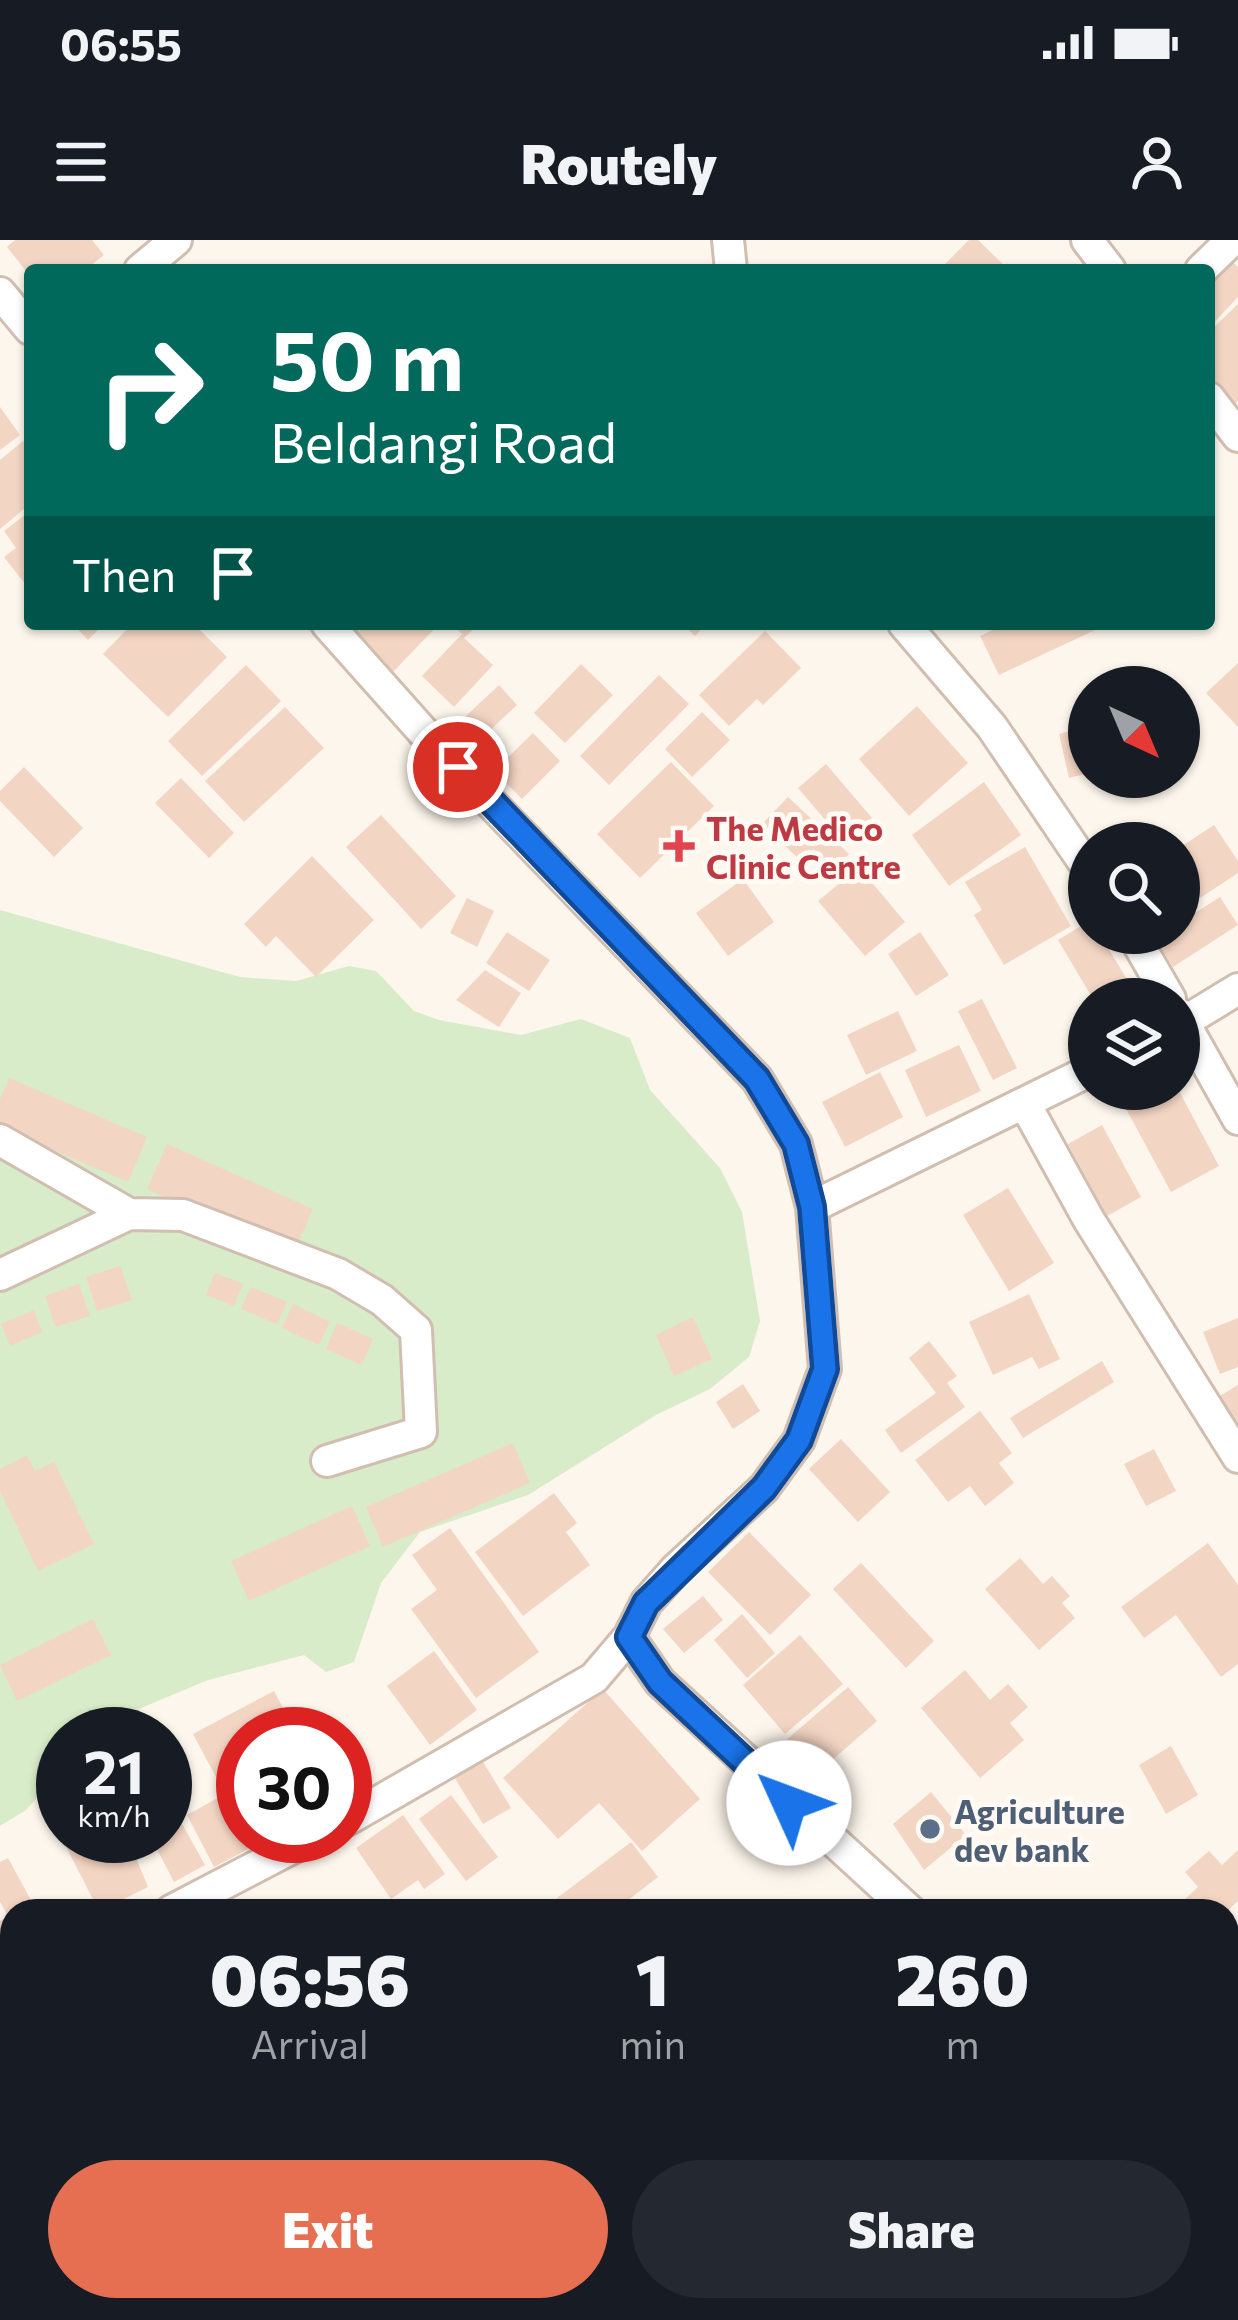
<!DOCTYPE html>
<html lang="en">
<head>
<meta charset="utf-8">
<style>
	body { margin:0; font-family:Commissioner,sans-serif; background:#242831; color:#f1f3f6; height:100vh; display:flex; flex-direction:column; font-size:45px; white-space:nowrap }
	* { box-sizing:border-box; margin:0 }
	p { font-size:39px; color:#9ea1a6 }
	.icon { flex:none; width:66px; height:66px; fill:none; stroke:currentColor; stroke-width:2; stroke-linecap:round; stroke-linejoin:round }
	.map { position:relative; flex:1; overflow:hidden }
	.details { position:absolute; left:0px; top:1659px; width:1239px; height:423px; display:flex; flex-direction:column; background:#171b24; border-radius:36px 36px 0 0; box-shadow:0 3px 9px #0004 }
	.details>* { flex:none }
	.guide { position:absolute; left:24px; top:24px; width:1191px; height:366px; border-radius:12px; box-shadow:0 3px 9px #0004; background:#00695c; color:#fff; overflow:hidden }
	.needle { width:78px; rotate:136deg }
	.controls { position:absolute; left:1068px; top:426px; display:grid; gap:24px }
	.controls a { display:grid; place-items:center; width:132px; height:132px; border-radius:50%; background:#171b24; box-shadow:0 3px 9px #0004; font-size:60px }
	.speed { position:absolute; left:36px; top:1467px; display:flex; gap:24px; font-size:60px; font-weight:700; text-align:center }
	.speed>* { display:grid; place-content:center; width:156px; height:156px; border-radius:50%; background:#171b24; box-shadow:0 3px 9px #0004; line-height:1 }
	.speed small { font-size:30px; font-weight:400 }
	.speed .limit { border:18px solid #d22; background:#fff; color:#111 }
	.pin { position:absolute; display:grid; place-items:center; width:102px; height:102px; color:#fff; margin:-51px; border:6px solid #fff; border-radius:50%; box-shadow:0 3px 12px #0007 }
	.me { position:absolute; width:132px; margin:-66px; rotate:313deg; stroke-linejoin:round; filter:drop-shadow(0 0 9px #0008) }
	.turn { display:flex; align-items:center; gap:42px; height:252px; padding:0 48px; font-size:54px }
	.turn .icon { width:156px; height:156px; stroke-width:2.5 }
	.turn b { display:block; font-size:84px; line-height:102px }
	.then { display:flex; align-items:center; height:114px; padding:0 48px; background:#0003; gap:24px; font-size:45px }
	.eta { display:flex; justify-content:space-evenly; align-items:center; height:204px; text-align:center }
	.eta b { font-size:72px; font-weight:800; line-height:84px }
	.action { display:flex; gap:24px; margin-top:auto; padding:24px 48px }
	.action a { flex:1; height:138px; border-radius:72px; background:#e76f51; color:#fff; font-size:48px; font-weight:800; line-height:138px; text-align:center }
	.action a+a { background:#242831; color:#f1f3f6 }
	.status { display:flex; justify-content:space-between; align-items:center; height:84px; padding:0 60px; background:#171b24; direction:ltr }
	.status svg { height:33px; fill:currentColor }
	header { display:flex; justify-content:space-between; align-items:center; height:156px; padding:0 48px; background:#171b24; font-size:54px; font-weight:800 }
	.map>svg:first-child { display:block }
</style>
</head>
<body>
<div class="status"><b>06:55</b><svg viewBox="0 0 49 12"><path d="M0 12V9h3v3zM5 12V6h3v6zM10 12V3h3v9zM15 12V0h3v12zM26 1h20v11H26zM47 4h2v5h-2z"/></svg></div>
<header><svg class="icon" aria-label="menu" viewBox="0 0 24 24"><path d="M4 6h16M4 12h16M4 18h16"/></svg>Routely<svg class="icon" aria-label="person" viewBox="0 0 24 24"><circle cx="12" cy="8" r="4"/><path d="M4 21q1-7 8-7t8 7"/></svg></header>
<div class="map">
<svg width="1238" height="2080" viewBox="0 0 1238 2080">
	<rect width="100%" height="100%" fill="#fdf6ec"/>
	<path fill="#d8ecc9" d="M0 670 240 737 296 741 349 726 376 731 414 771 439 780 521 795 581 779 630 798 650 850 720 928 742 972 760 1081 749 1117 710 1149 656 1175 528 1255 420 1292 381 1343 354 1422 326 1432 304 1415 208 1440 105 1483 95 1494H63V1529L26 1570 0 1586Z"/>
	<path fill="#f3d5c3" d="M15 0H92L104 15 85 30H30V36L7 7Z
		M969 0H978L1009 30H939Z
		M1224 14 1238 27V57L1209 88V31Z
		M1238 64V161L1233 166 1209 142V92Z
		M0 167 20 195 0 210Z
		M23 201 30 210V264L0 289V220Z
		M30 271V350L4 317 16 308 4 291Z
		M73 384H104L88 400Z
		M132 384H194L227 417 168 477 103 414Z
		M341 384H439L392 433Z
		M452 384H479L464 398 493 425 454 467 422 436 462 394Z
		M683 384H706L695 396Z
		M1005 384H1108L999 435 980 396Z
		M765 391 801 428 763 465 757 459 729 486 699 455Z
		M1238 423V487L1206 453Z
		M581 424 613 455 565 503 534 473Z
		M246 425 281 461 202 536 168 501Z
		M659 435 689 464 609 545 580 516Z
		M499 445 517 465 469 510 451 490Z
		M917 466 968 523 909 576 859 519Z
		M285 467 324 508 244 582 205 541Z
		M702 472 730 500 692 537 665 509Z
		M1089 486V533L1069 538 1059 494Z
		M533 493 560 521 522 559 494 531Z
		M671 522 714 566 640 638 597 594Z
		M826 524 872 578 844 602 798 548Z
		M24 527 83 588 54 617 0 561V551Z
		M181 538 234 593 209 618 155 563Z
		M984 542 1021 595 949 646 912 595Z
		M788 557 849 614 835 630 813 609 802 622 762 584Z
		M381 575 456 656 421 689 346 607Z
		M1214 585 1238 621V633L1188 666 1179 651V608Z
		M1025 607 1071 686 1004 725 974 675 982 670 965 642Z
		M312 616 374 680 316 737 276 696 266 707 244 684Z
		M859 627 905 682 865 716 818 661Z
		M743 639 774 682 728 716 696 673Z
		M1220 657 1238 685 1173 727 1155 698 1179 693V683Z
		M467 658 494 671 477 707 450 693Z
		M1089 681V693H1099L1139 759H1093L1058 700Z
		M507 692 550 720 529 751 486 723Z
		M920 692 949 735 916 756 888 714Z
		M485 730 521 753 499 787 456 760Z
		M982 759 1017 828 993 840 958 771Z
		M898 771 917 811 866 835 847 795Z
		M959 805 981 851 926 877 905 830Z
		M880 832 903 877 845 907 822 862Z
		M9 838 147 897 128 942 0 887V859Z
		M1128 849H1178L1219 926 1171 952 1118 854Z
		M1102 885 1141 957 1107 976 1068 904Z
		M167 904 313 969 293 1014 147 949Z
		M1008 948 1054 1023 1009 1051 963 975Z
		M120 1026 132 1060 97 1071 86 1037Z
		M215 1033 243 1044 234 1066 206 1055Z
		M79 1044 90 1076 55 1087 45 1056Z
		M251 1047 287 1062 277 1084 241 1069Z
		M1029 1054 1060 1119 1039 1129 1032 1117 993 1135 969 1082Z
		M293 1064 330 1082 319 1105 282 1088Z
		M34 1070 42 1092 10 1106 1 1084Z
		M693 1077 712 1119 674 1136 656 1095Z
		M1238 1078V1127L1220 1134 1203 1092Z
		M337 1083 373 1099 362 1125 326 1109Z
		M929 1101 957 1136 947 1143 965 1167 901 1213 885 1190 936 1153 909 1118Z
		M1102 1121 1114 1142 1023 1198 1010 1178Z
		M743 1144 760 1171 733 1189 716 1162Z
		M1238 1145V1205L1210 1162Z
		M980 1171 1012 1213 999 1223 1014 1243 985 1266 970 1246 948 1262 915 1220Z
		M841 1199 890 1252 858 1282 809 1229Z
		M513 1203 530 1243 383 1307 366 1267Z
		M1154 1209 1176 1251 1146 1266 1124 1224Z
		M27 1215 35 1231 54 1222 94 1304 38 1331 0 1251V1229Z
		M554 1253 577 1283 566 1292 590 1325 523 1376 475 1312Z
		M352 1266 370 1306 249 1361 231 1321Z
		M450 1288 539 1412 476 1458 411 1369 437 1350 412 1315Z
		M749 1292 811 1355 770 1395 708 1332Z
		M1208 1303 1238 1345V1424L1221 1437 1176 1375 1144 1398 1121 1367Z
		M1020 1318 1043 1344 1052 1336 1070 1356 1062 1363 1075 1378 1039 1410 985 1349Z
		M861 1323 934 1401 906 1428 833 1349Z
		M703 1356 723 1380 684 1413 663 1389Z
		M742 1374 775 1413 747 1438 714 1400Z
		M93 1379 111 1415 17 1461 0 1425Z
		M800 1395 843 1444 785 1494 743 1445Z
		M434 1411 477 1470 430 1505 387 1446Z
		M965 1430 990 1460 1008 1444 1028 1467 1010 1483 1024 1500 980 1538 921 1468Z
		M848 1447 877 1481 808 1541 778 1507Z
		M603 1449 700 1559 642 1611 599 1563 558 1599 503 1538Z
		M274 1451 291 1483 311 1472 323 1494H243V1596H251L256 1605 214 1627 187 1575 225 1554 193 1494Z
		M1171 1506 1198 1555 1166 1574 1139 1525Z
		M476 1510 511 1568 483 1584 448 1527Z
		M931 1552 966 1595 924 1630 893 1584Z
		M451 1555 498 1617 466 1641 419 1579Z
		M403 1575 445 1634 424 1649 418 1640 391 1659 356 1608Z
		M180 1580 205 1625 174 1642 150 1596H165V1588Z
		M63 1581V1596H145L130 1603 148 1647 99 1671 55 1585Z
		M631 1602 658 1637 614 1671H540Z
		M1238 1610V1661L1227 1671H1172L1198 1647 1185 1632 1209 1611 1222 1625Z
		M8 1618 37 1671H12V1726L0 1733V1681L8 1676 0 1662V1622Z
		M1238 1814V1865L1227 1851V1823Z
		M12 1875V1911L0 1918V1883Z
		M12 1919V1956L0 1964V1926Z
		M12 1969V2002L0 2010V1977Z
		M1235 2033 1238 2067 1222 2080 1213 2070H1227V2040Z
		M12 2050V2070H97L82 2080H0V2058Z
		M190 2070H219L228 2080H200Z
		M313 2070H356L364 2080H321Z
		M374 2070H455L462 2080H381Z
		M590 2070H635L641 2080H596Z
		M850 2070H903L892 2080H859Z
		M1177 2070H1199L1207 2080H1180Z"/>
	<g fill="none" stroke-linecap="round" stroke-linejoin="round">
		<g stroke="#d1beb0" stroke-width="36">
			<path id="minor" d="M728 0 731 30
				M1087 0 1110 30
				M140 30 176 0
				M1201 30 1232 0
				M0 53 30 89
				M1209 158 1238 196
				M327 384 433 503 757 839 796 904 812 967 825 1129 799 1200 764 1248 676 1329 646 1363 629 1397 660 1442 910 1671
				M904 384 992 487 1089 630
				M1132 693 1170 759
				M1179 774 1238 879
				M1179 785 1238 749
				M1025 864 1089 980 1238 1217
				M0 900 129 974
				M812 967 1089 831
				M0 1035 129 974 183 975 338 1034 382 1060 416 1090 421 1192 327 1221
				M345 1581 594 1438 629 1397
				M171 1671 315 1596
				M0 1765 12 1759
				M0 1801 12 1813
				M1227 1953 1238 1964
				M278 2070 289 2080
				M531 2070 546 2078 578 2070
				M742 2070 750 2080"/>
		</g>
		<use href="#minor" stroke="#fff" stroke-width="30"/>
	</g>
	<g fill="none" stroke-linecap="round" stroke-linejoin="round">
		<g stroke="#114b97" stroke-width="30">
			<path id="route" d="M458 527 757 839 796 904 812 967 825 1129 799 1200 764 1248 646 1363 629 1397 660 1442 789 1563"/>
		</g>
		<use href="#route" stroke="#1a73e8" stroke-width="21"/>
	</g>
	<path fill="#e0444e" stroke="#fffaf3" stroke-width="4.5" d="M673 588h12v12h12v12h-12v12h-12v-12h-12v-12h12z"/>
	<circle fill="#5c6f8a" stroke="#fffaf3" stroke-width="4.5" cx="930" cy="1589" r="12"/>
	<g text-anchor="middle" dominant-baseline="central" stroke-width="10" stroke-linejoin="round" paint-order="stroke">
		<g font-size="33" font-weight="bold" fill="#be3a42" stroke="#fffaf3" text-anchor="start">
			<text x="706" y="587">The Medico<tspan x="706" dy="38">Clinic Centre</tspan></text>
		</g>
		<g font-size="33" font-weight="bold" fill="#4e5e75" stroke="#fffaf3" text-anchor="start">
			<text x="954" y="1570">Agriculture<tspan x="954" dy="38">dev bank</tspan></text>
		</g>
	</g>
</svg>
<div class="controls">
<a><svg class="needle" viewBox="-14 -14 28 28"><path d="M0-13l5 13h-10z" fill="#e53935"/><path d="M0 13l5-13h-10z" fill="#9ea1a6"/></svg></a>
<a><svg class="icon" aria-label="search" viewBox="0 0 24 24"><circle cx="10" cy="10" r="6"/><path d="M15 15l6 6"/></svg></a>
<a><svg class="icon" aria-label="layers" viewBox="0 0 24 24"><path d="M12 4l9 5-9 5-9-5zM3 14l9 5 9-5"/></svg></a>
</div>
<div class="speed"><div>21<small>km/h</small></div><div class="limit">30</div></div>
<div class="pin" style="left:458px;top:527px;background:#d93025"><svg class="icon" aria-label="arrive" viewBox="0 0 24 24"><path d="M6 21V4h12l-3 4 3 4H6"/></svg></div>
<svg class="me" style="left:789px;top:1563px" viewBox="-20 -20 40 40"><circle r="19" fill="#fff"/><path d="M0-13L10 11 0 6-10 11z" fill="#1a73e8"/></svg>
<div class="guide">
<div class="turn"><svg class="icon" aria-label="right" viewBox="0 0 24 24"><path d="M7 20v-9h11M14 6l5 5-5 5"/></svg><div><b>50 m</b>Beldangi Road</div></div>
<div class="then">Then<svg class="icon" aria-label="arrive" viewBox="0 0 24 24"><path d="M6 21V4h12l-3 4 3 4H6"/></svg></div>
</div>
<section class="details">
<div class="eta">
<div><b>06:56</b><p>Arrival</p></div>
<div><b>1</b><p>min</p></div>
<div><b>260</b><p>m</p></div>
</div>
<div class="action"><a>Exit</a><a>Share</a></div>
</section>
</div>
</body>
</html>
